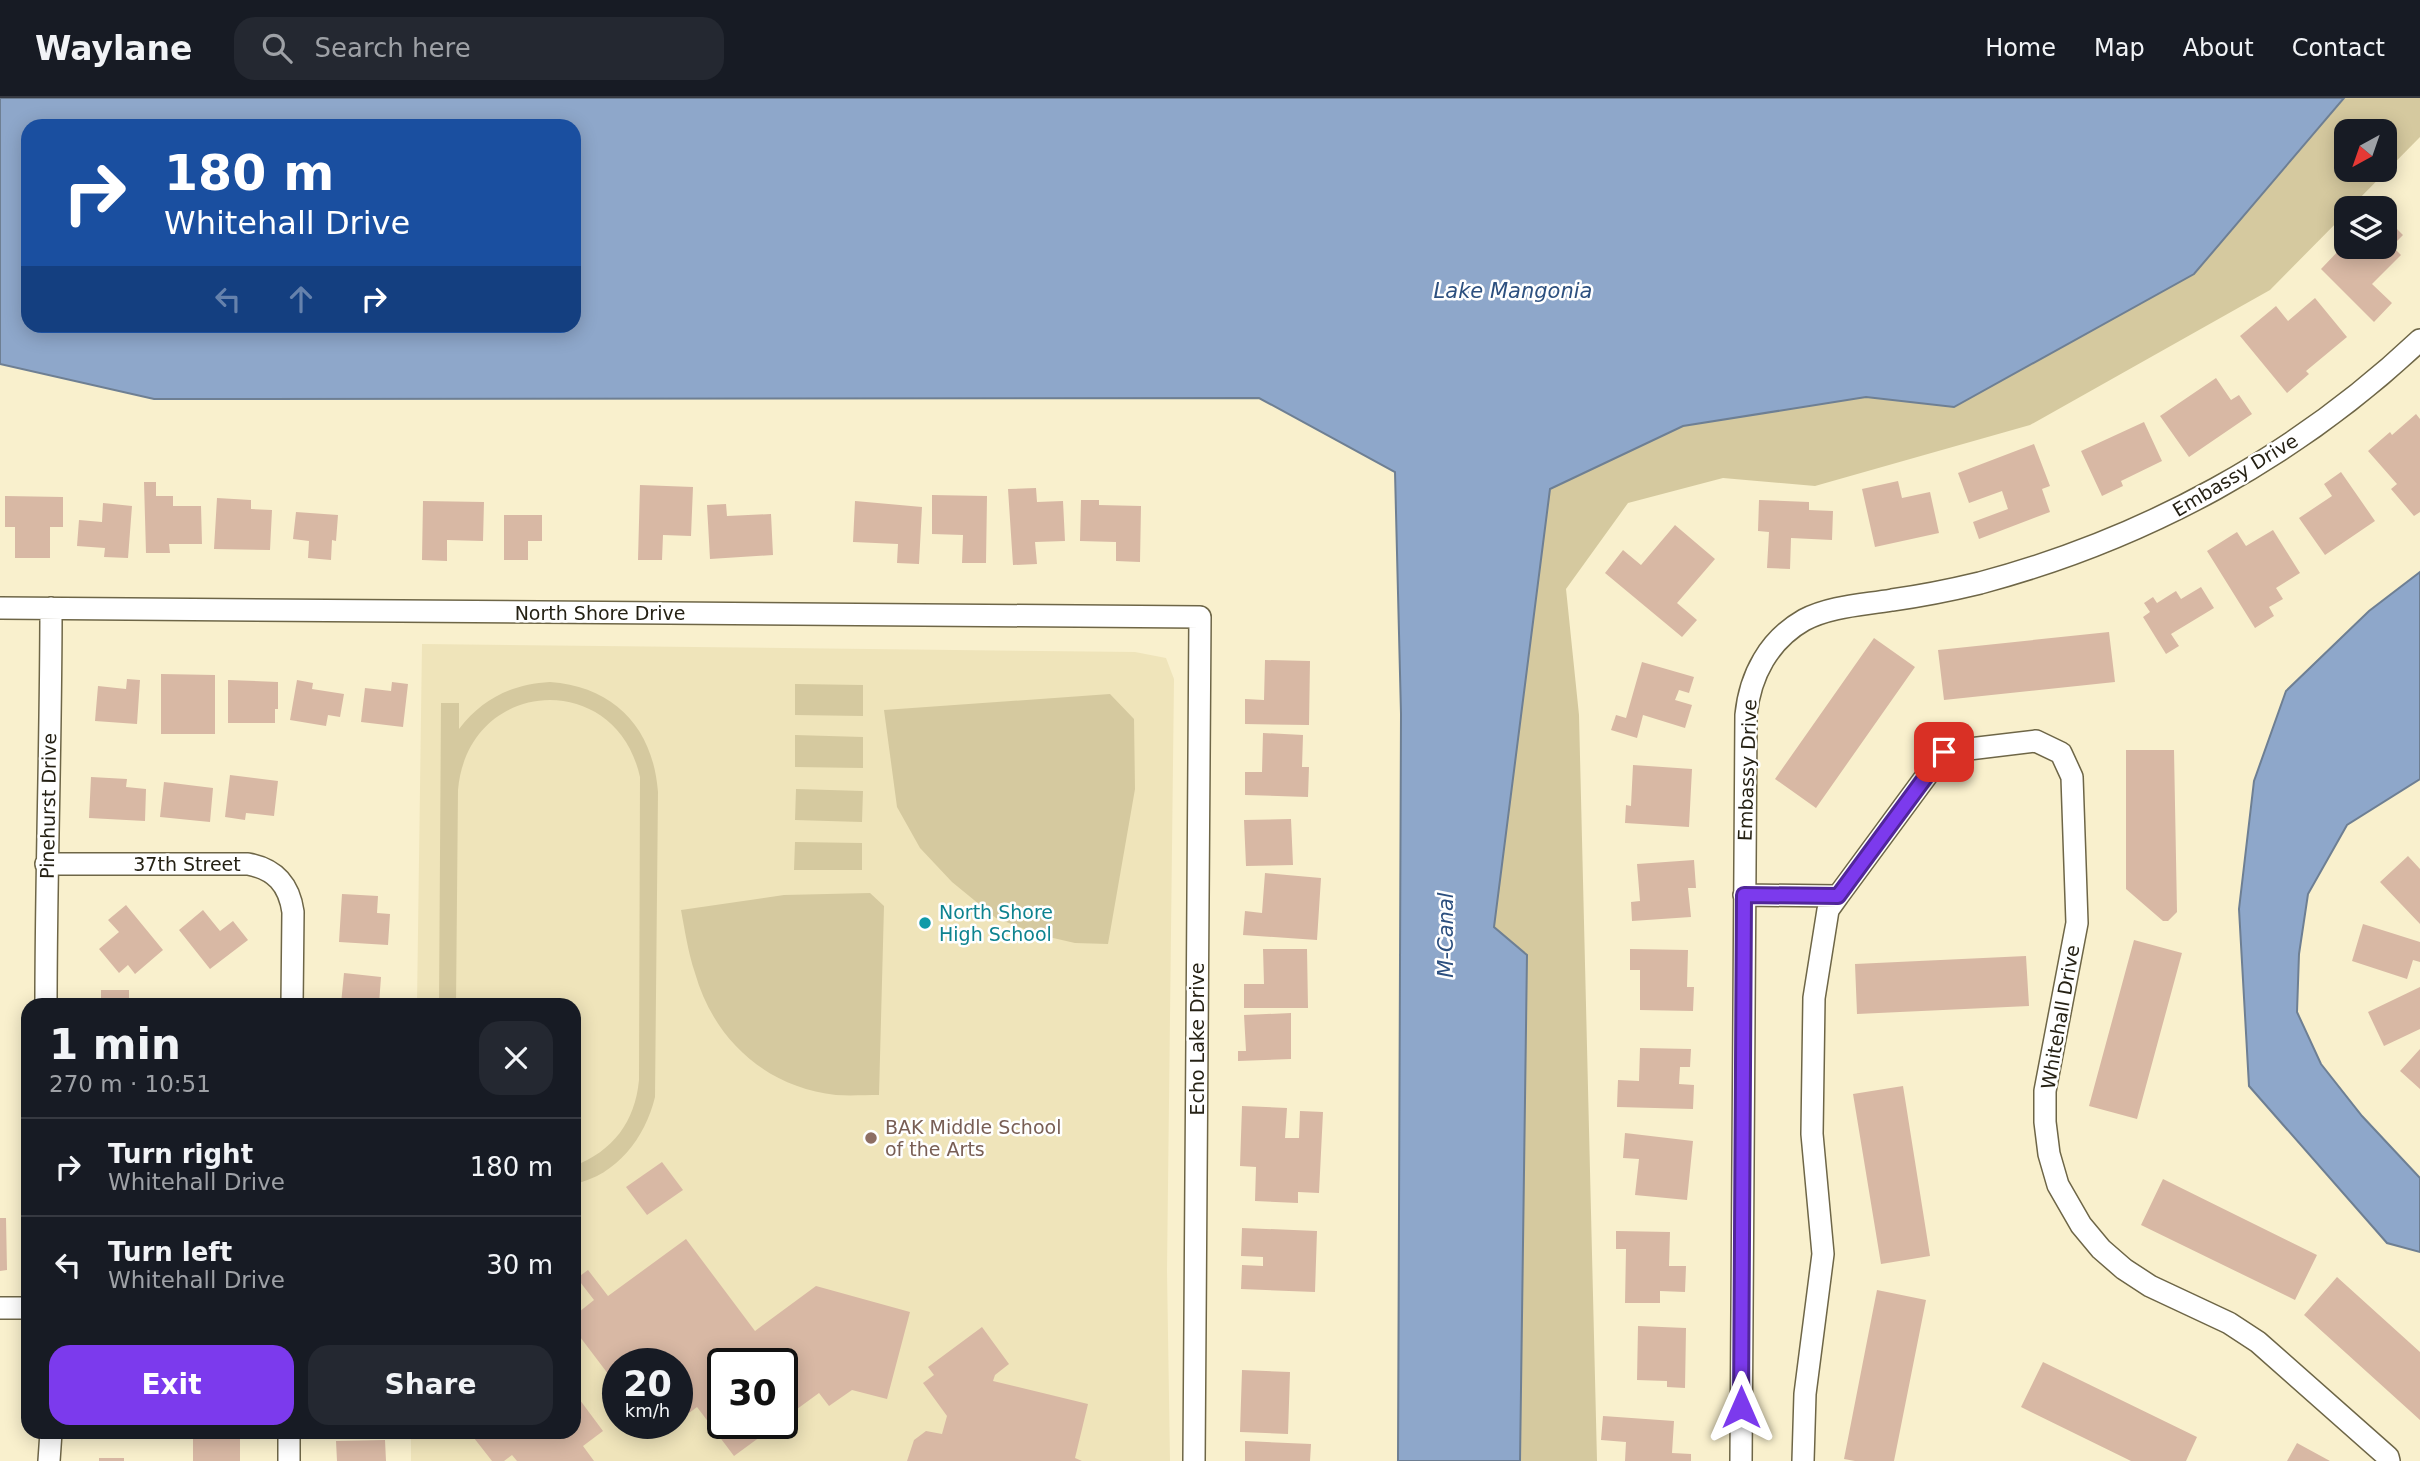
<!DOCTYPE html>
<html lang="en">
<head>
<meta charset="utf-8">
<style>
	body { margin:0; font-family:"DejaVu Sans",sans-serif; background:#242831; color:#f1f3f6; height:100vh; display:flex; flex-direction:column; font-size:26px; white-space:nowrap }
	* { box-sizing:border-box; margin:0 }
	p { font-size:23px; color:#9ea1a6 }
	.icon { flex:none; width:38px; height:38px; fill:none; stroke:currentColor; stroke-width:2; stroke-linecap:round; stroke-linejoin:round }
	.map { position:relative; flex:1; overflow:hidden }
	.panel { position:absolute; left:21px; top:900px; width:560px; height:441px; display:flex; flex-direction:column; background:#171b24; border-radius:21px; box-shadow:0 4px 18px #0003 }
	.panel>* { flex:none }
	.guide { position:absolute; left:21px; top:21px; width:560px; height:214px; border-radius:21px; box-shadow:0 4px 18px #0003; background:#1a4fa0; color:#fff; overflow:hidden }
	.needle { width:46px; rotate:220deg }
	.controls { position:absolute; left:2334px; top:21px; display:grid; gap:14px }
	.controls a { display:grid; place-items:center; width:63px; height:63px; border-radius:14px; background:#171b24; box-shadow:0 4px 18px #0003; font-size:35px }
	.speed { position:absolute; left:602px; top:1250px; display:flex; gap:14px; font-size:35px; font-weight:700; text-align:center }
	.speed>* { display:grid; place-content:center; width:91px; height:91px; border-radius:50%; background:#171b24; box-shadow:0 4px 18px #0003; line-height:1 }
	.speed small { font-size:18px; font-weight:400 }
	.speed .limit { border:4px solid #111; border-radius:10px; background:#fff; color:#111 }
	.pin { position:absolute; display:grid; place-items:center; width:60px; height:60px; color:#fff; margin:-30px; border-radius:14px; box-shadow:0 4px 10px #0006 }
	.me { position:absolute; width:77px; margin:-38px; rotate:0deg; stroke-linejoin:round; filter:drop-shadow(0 0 5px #0008) }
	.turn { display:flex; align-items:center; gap:24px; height:147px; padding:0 28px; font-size:32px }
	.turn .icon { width:91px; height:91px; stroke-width:2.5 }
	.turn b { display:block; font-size:49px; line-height:60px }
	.lanes { display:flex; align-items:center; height:66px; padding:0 28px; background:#0003; justify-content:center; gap:35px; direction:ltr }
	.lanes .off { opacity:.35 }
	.round { display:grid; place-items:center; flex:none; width:74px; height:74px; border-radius:21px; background:#242831 }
	.summary { display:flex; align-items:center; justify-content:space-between; height:119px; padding:0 28px }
	h1 { font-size:42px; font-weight:700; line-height:52px }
	.button { display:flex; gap:14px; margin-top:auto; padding:14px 28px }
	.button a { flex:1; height:80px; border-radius:21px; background:#7c3aed; color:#fff; font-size:28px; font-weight:700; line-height:80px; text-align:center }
	.button a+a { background:#242831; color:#f1f3f6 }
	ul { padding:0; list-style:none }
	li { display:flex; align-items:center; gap:21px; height:98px; padding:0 28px; border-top:2px solid #363941 }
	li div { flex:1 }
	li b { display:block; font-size:26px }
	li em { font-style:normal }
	header { display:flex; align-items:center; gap:42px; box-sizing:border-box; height:98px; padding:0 35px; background:#171b24; border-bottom:2px solid #363941 }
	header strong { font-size:33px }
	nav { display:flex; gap:38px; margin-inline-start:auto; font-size:24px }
	.search { width:490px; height:63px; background:#242831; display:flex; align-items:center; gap:18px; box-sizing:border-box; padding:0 24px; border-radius:21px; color:#9ea1a6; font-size:26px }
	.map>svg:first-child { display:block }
</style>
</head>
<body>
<header>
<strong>Waylane</strong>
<div class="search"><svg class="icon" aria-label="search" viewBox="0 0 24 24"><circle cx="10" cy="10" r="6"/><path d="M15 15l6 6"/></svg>Search here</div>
<nav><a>Home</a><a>Map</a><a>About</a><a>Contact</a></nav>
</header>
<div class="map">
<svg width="2420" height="1363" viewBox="0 0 2420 1363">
	<rect width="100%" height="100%" fill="#f9f0cd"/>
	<path fill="#efe4ba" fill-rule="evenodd" d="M422 546 1135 554 1166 560 1174 581 1167 1173 1170 1363H411V1334H574V906H417ZM618 1265H677V1325H618ZM723 1265H782V1325H723Z"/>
	<path fill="#d5c99f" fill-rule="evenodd" d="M2344 0H2420V39L2350 110H2347V114L2270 192 2030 327 1815 388 1723 380 1628 405 1566 491 1579 617 1597 1363H1520L1527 857 1494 829 1550 391 1683 328 1866 299 1954 309 2194 176ZM2347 33H2385V72H2347Z
		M550 584C615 589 653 630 658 694L655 999C645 1040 617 1077 574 1086V1068C613 1053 635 1024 639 982L640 679C616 570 468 579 458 692L456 906H439L441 605H459V631C482 601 512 586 550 584Z
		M795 586 863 587V618L795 617Z
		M1110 596 1134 621 1135 691 1108 846 1075 845 1040 837 996 820 952 784 920 750 897 709 884 612Z
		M795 637 863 639V670L795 669Z
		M796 691 863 693 862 724 795 722Z
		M795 744 862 745V772H794Z
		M870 795 884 808 879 997C865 997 850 998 836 997 766 989 714 942 695 875 688 854 685 833 681 812L784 797Z"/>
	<path fill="#8ea7ca" stroke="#6e7f93" stroke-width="2" fill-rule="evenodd" d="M0 0H2344L2194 176 1954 309 1866 299 1683 328 1550 391 1494 829 1527 857 1520 1363H1398L1401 616 1395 374 1259 300 154 301 0 266ZM28 28H574V228H28Z
		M2420 474V681L2347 727 2308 796 2299 856 2297 914 2321 966 2362 1018 2420 1080V1154L2387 1145 2249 988 2239 811 2254 683 2286 593 2369 513Z"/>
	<path fill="#d8b8a4" d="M2393 127 2403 137 2392 148 2401 157 2372 186 2392 205 2374 224 2321 171 2344 147 2354 157 2362 149H2385V135Z
		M2315 200 2347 239 2306 273 2309 276 2287 295 2240 238 2276 208 2288 223Z
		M2216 280 2231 302 2239 297 2252 316 2189 359 2160 318Z
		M2416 316 2420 321V414L2414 418 2391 391 2397 386 2368 353 2390 334 2392 337Z
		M2144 324 2162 363 2121 383 2123 388 2102 398 2081 353Z
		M2034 346 2050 388 2042 391 2050 414 1979 441 1973 424 2008 411 2002 393 1969 405 1958 375Z
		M2341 374 2375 423 2325 457 2299 420 2332 398 2324 386Z
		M1898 383 1902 400 1930 394 1939 435 1875 449 1862 391Z
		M144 384H156V398H173V408H201L202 446H169L170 455H146Z
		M640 387 693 389 691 438 663 437 662 462H638Z
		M1036 390 1037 404 1063 403 1065 443 1035 444 1037 466 1013 467 1008 391Z
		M932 397 987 398 986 465H962L963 437 932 436Z
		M5 398 63 399V429H50V460H15V429H5Z
		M217 400 251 402V411L272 412 270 452 214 451Z
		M1081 402H1099V407L1141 408 1140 464 1116 463V444L1080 443Z
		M1759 402 1809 404V412L1833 413 1832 442 1791 440 1790 471 1767 470 1769 434 1758 433Z
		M423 403 484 404 483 443 447 442V463L422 462Z
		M855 403 922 409 919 466 897 465 898 446 853 444Z
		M103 405 132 408 128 460 104 459 105 450 77 448 79 422 102 424Z
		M726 406 727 418 771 416 773 457 710 461 707 407Z
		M296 414 338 417 336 443 332 442 331 462 308 460 309 443 293 441Z
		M504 417H542V443H528V462H504Z
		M1675 427 1715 461 1677 505 1697 522 1682 539 1605 475 1623 452 1641 467Z
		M2273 432 2300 475 2276 490 2283 501 2269 509 2274 518 2255 530 2207 453 2237 434 2246 448Z
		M2201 489 2214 510 2171 536 2179 548 2166 556 2143 519 2150 514 2144 505 2153 499 2157 505 2176 493 2181 501Z
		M2109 534 2115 584 1944 602 1938 552Z
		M1874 540 1915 569 1816 710 1775 681Z
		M1265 562 1310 563 1309 627 1245 626V601L1264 602Z
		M1642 564 1694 579 1689 595 1679 592 1675 602 1692 607 1685 630 1643 617 1637 640 1611 632 1616 617 1626 620Z
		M161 576 215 577V636H161Z
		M127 581 140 582 137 626 95 623 98 588 126 591Z
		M228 582 278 584V611H275V625H228Z
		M297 582 313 585 312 591 344 596 340 619 328 617 326 628 290 622Z
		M392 584 408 586 403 629 361 624 365 590 391 593Z
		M1263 635 1303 637 1302 669H1309L1308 699 1245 697V674H1262Z
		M2126 652H2174L2177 814 2168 823H2163L2126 791Z
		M1633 667 1692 671 1689 729 1625 725 1626 707 1631 708Z
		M230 677 278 683 274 718 246 715 245 722 225 719Z
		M91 679 127 681 126 689 146 691 145 723 89 720Z
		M164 684 213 690 210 724 160 719Z
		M1291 721 1293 767 1246 768 1244 722Z
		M2408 758 2420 771V826L2380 784Z
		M1694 762 1696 790H1688L1691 819 1632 823 1631 804 1640 803 1637 766Z
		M1265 775 1321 780 1317 842 1243 837 1245 813 1262 815Z
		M342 796 378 798 377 815 390 816 388 847 339 844Z
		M126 807 163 852 135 876 128 867 119 875 99 851 119 834 108 822Z
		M203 812 220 833 233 823 248 842 210 871 179 832Z
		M2363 826 2420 844V864L2413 862 2407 881 2352 863Z
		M2134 842 2182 855 2137 1021 2089 1008Z
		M1263 851H1307L1308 910H1244V886H1264Z
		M1630 851 1688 852 1687 889H1694L1693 913 1640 912V872H1630Z
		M2026 858 2029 908 1857 916 1855 866Z
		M344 875 381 879 379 906H341Z
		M2420 889V931L2384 948 2368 914Z
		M101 892H129V906H101Z
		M1291 915V961L1238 963V953H1246L1244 917Z
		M1640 950 1691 951 1690 969H1680L1679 986 1694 987 1693 1011 1617 1009 1618 982 1639 983Z
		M2420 951V991L2400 973Z
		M1903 988 1930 1158 1881 1166 1853 996Z
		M1242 1008 1287 1010 1285 1040H1299L1300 1013 1323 1014 1319 1095 1298 1094V1105L1255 1103 1256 1069 1240 1068Z
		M1625 1035 1693 1043 1687 1102 1635 1097 1639 1061 1623 1060Z
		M662 1064 683 1092 647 1117 626 1089Z
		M2163 1081 2317 1157 2295 1202 2141 1127Z
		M0 1120H6L7 1172 0 1173Z
		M1242 1130 1317 1133 1315 1194 1241 1191 1242 1167 1263 1168V1159L1241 1158Z
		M1616 1133 1670 1134 1669 1168H1686L1685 1194 1660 1193V1205H1625L1626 1151H1616Z
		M686 1141 755 1233 816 1188 910 1214 887 1301 852 1292 829 1308 819 1295 782 1322V1265H723V1325H779L734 1358 697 1309 689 1315 677 1300V1265H618V1289L574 1231V1218L594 1202 577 1180 588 1172 608 1198Z
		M2337 1179 2420 1254V1322L2304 1217Z
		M1877 1192 1926 1202 1894 1363H1855L1844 1361Z
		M1638 1228 1686 1230 1685 1290 1667 1289V1283L1637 1282Z
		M982 1229 1009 1266 995 1277 993 1283 1088 1306 1075 1360 1082 1363H907L914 1342 926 1333 942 1336 947 1318 923 1285 934 1277 928 1269Z
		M2043 1264 2197 1339 2186 1363H2131L2021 1309Z
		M1242 1272 1290 1274 1288 1336 1240 1334Z
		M574 1294 603 1333 583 1348 594 1363H517L512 1357 504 1363H492L474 1340 483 1334H574Z
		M1603 1318 1674 1323 1672 1355 1691 1356V1363H1625L1626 1344 1601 1342Z
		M193 1338H240V1363H193Z
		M385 1342 386 1363H337L336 1343Z
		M1245 1343 1311 1346 1310 1363H1245Z
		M2297 1345 2330 1363H2287Z
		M99 1360H124V1363H99Z"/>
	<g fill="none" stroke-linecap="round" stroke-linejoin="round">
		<g stroke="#6e6647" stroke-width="24">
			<path id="minor" d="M0 510 1200 519 1194 1363
				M46 766H248C275 771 289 786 293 814L292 906
				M1744 797 1838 798 1944 654 2036 643 2061 655 2072 679 2077 825 2045 993V1024L2049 1056 2058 1087 2081 1127 2101 1151 2124 1171 2150 1188 2229 1225 2258 1244 2388 1359 2389 1363
				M46 906C46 774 51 643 51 510
				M0 1210H28
				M49 1363 51 1334
				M289 1363V1334
				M1741 1363 1746 617C1750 577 1769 542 1804 522 1831 508 1863 507 1892 502 1921 498 1951 492 1980 485 2145 441 2296 359 2420 242
				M1803 1363 1805 1296 1823 1156 1812 1036 1814 900 1828 812 1838 798"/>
		</g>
		<use href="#minor" stroke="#fff" stroke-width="21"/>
	</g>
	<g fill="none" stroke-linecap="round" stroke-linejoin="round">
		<g stroke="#51269a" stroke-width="18">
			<path id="route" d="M1741 1309 1744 797 1838 798 1944 654"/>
		</g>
		<use href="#route" stroke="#7c3aed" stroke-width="12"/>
	</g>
	<circle fill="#0f9aa8" stroke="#fff" stroke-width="2.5" cx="925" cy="825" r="7"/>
	<circle fill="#8d6e63" stroke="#fff" stroke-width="2.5" cx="871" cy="1040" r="7"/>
	<g text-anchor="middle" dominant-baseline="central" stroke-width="5" stroke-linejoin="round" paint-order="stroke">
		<g font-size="19" fill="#252114" stroke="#fff">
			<text transform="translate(2235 377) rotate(-31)">Embassy Drive</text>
			<text x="600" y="515">North Shore Drive</text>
			<text transform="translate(1747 672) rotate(-88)">Embassy Drive</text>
			<text transform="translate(48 708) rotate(-89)">Pinehurst Drive</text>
			<text x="187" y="766">37th Street</text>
			<text transform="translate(2060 919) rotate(-80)">Whitehall Drive</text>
			<text transform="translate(1197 941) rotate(-90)">Echo Lake Drive</text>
		</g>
		<g font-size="19" fill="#0d838f" stroke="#fff" text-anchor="start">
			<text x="939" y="814">North Shore<tspan x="939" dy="22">High School</tspan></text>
		</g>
		<g font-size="19" fill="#785e54" stroke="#fff" text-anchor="start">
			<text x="885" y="1029">BAK Middle School<tspan x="885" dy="22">of the Arts</tspan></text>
		</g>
		<g font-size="21" font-style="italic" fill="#2d507f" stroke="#fff">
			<text x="1513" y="193">Lake Mangonia</text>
			<text transform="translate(1446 837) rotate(-90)">M-Canal</text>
		</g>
	</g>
</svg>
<div class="controls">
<a><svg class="needle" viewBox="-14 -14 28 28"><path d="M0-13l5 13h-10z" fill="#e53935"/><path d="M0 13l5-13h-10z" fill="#9ea1a6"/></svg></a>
<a><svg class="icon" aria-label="layers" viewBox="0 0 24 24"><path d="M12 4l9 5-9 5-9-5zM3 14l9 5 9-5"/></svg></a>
</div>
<div class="speed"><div>20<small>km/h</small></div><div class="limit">30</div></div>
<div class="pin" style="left:1944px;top:654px;background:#d93025"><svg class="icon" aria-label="arrive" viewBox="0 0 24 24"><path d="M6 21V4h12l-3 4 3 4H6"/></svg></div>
<svg class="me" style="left:1741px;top:1309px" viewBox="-20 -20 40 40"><path d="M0-17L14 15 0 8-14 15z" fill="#7c3aed" stroke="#fff" stroke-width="4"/></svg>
<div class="guide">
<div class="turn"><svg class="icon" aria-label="right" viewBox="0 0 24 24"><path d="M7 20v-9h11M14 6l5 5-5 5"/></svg><div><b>180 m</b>Whitehall Drive</div></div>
<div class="lanes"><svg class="icon off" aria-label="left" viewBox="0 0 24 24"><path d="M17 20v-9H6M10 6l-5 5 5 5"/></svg><svg class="icon off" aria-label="ahead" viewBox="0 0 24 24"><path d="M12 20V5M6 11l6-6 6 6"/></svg><svg class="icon" aria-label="right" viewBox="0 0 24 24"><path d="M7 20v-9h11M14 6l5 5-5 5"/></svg></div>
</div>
<section class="panel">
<div class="summary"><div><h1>1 min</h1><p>270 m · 10:51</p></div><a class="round"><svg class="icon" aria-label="close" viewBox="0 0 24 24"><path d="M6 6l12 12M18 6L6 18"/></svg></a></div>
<ul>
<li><svg class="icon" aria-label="right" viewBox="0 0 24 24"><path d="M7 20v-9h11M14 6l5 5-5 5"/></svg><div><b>Turn right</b><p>Whitehall Drive</p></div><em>180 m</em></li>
<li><svg class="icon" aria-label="left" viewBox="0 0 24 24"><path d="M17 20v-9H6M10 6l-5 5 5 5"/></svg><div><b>Turn left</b><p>Whitehall Drive</p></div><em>30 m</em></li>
</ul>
<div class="button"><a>Exit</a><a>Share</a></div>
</section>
</div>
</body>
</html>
